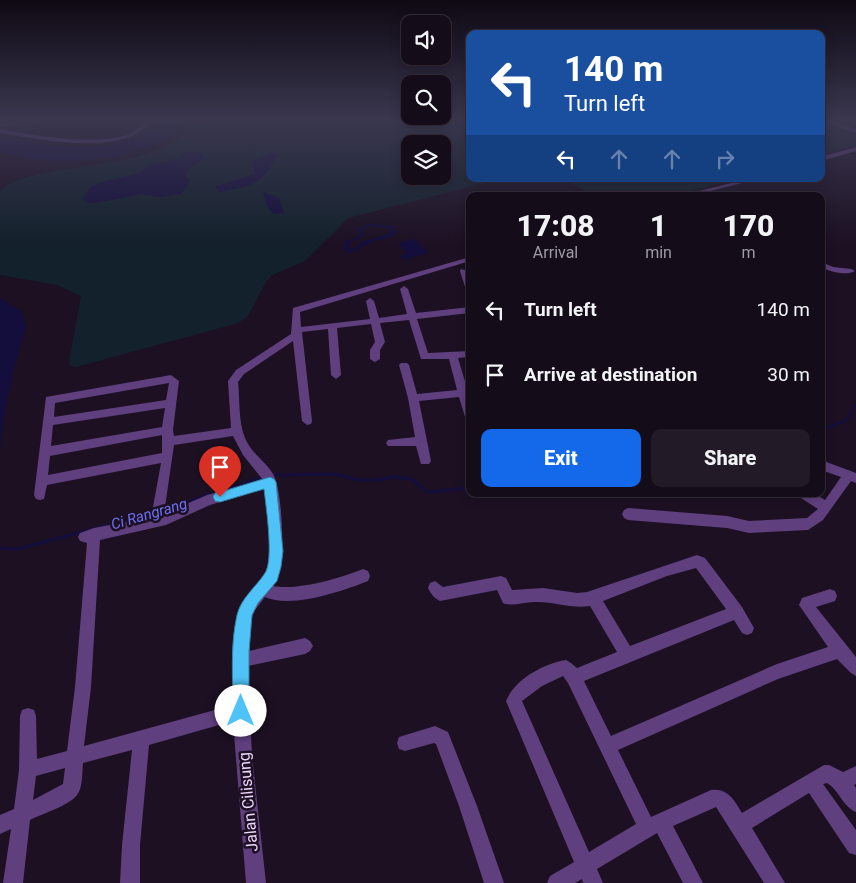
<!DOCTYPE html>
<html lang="en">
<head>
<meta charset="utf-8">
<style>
	body { margin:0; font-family:Roboto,sans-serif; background:#221a27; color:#f1f3f6; height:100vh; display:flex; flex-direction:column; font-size:19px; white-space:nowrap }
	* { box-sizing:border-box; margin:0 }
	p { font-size:16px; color:#9d9ba2 }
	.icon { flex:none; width:28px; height:28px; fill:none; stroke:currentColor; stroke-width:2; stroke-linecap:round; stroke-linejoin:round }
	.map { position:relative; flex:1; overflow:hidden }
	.details { position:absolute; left:466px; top:192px; width:359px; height:305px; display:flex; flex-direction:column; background:#150c1a; border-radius:10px; box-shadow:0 2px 12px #0003,0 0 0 1px #342c39 }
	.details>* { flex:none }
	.top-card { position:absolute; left:466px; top:30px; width:359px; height:152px; border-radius:10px; box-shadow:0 2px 12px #0003,0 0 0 1px #342c39; background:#1a4fa0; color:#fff; overflow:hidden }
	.tools { position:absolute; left:401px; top:15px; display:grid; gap:10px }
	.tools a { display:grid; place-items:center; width:50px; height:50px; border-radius:10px; background:#150c1a; box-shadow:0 2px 12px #0003,0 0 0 1px #342c39; font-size:25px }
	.pin { position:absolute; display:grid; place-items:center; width:42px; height:42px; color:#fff; margin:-51px -21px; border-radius:50% 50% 50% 0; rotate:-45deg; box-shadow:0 0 5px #0007 }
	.pin .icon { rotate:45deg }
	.me { position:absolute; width:55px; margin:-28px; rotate:0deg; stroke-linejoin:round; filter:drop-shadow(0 0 4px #0008) }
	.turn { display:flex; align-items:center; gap:18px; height:105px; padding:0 15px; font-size:22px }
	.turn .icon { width:65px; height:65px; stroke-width:2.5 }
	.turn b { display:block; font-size:35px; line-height:42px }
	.lanes { display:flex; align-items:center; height:48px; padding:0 15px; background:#0003; justify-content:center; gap:25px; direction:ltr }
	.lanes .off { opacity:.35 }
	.eta { display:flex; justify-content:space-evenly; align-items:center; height:85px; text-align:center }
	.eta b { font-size:30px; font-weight:800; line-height:35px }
	.primary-button { display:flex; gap:10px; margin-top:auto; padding:10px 15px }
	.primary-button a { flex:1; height:58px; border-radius:10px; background:#1369e9; color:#fff; font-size:20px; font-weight:800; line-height:58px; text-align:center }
	.primary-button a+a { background:#221a27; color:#f1f3f6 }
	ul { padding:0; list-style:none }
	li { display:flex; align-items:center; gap:15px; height:65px; padding:0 15px }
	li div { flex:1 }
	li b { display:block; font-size:19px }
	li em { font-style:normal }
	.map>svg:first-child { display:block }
</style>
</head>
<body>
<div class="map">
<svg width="856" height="883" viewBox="0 0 856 883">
	<rect width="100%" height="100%" fill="#1c1022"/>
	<path fill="#13212c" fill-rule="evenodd" d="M198 120H470V179H501L348 218 305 261 272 275 266 282 249 314 243 320 235 324 76 367 70 366 69 362 81 296 57 285 0 275V191C12 180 31 176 46 173 97 162 163 164 198 120ZM410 144H442V176H410Z
		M821 121 856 132V145L821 155Z
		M565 179H738L670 196H593Z"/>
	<path fill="#140e3d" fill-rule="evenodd" d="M161 120H191C158 157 91 163 46 160 31 159 15 155 0 152V137C52 146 118 160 161 120Z
		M200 152 205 157 187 170 186 176 190 181 181 194 160 197 143 194 100 202 89 203 82 199 90 187 105 181 140 173 149 165 173 160 184 153Z
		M272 153 278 154C261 185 253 186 220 192L216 186 255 174 252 161Z
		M263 192 279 198 284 213 274 214 267 206Z
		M369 224 392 226 397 232C389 241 377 238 367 244 360 248 357 251 349 253L343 249 344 242 360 236 357 228ZM368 226 388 228 391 231 388 234 361 242 354 250 348 248 349 243 364 236 362 228Z
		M415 239 428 253 404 260 400 256 407 253 398 243Z
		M0 298 22 312 26 327 14 368 6 406 0 450Z"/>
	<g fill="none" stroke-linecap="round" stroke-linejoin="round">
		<path stroke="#140e3d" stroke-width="1" d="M821 120 831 124"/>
		<path stroke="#140e3d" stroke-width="2.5" d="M821 430 847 420 856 404"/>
		<path stroke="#140e3d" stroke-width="3" d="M270 475 336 474 358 480H379L393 477 411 479 428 492 470 488
			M163 510 263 477
			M0 548 17 549 158 512"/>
		<path fill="#603f7e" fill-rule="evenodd" d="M23 120H38L0 127V123Z
			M148 120H154C147 126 140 133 132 136 95 151 38 139 0 133V129C34 135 96 147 129 134 136 131 142 125 148 120Z
			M821 120H829L856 129V133Z
			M856 147V151L821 161V157Z
			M748 179H758L690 196H679Z
			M470 257V261L300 312 301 327 370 319 366 301 370 298 374 301 379 318 407 314 400 289 404 286 408 289 416 313 470 307V313L417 319 428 353 470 351V357L458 358 470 398V421L465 417 459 397 419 401 431 461 429 464H421L416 446H388L386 443 388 440 415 437 408 398 399 365 401 363H407L409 365 417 394 457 390 449 359H421L409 320 380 323 385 342 380 350V359L375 362 370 359V350L375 342 371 324 337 328 341 375 336 379 331 375 328 329 302 332 312 421 311 424 307 425 302 421 293 341 244 374 238 382C240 399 238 421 245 438 251 453 265 461 273 474 282 488 284 548 281 565 280 573 277 579 273 586 297 591 341 578 363 569L368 571 370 576 368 581C343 591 291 609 265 597L255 610 251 620 249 651 305 638 310 641 313 646 310 651 305 654 248 666 252 756 266 883H246L233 721 149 745 140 845V883H120L122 845 132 750 83 763C82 772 83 788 77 795 70 805 42 814 30 820L23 883H3L11 829 0 834V815L14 809 19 770 20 716 22 710 28 708 34 710 36 716 37 759 67 751 75 687 87 543 80 541 78 537 80 533 94 528 156 516 153 507 161 463 47 485 44 499 40 500 36 499 34 495 46 397 171 375 179 381 173 430 174 436 231 428 228 381 236 370 291 334 293 308ZM169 383 166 400 54 417 55 403ZM165 408 162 427 51 446 53 425ZM162 435V453L48 475 50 456ZM233 436 243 455 263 480 207 495 168 512 165 507 174 445ZM265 489C268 511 275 553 266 573 258 589 243 597 237 617 230 641 232 680 233 705L84 746 91 687 100 540 166 525 210 505ZM65 768 63 784 33 800 36 776Z
			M821 262 833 267 851 269 855 271C847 276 830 272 821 267Z
			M461 269 468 271 470 293 466 290 460 271Z
			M821 460 856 473V483L851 481 823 520 808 530 749 533 727 528 628 520 624 518 622 514 624 510 628 508 727 516 749 521 807 518 818 509 801 498 799 494H815L825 500 841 477 821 470Z
			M697 555 705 558 742 607 754 628 752 633 747 635 742 633 734 620 584 681 611 736 777 664 828 647 799 605 802 598 830 589 835 591 837 596 835 601 816 607 856 657V676L851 673 837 659 778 679 618 750 651 817 711 790C728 788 734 800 742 813L824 765H829L843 772 856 766V784L854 785 856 788V812C843 807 839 790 827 783L823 784 856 830V855L849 853 809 793 752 828 785 883H764L716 807 673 826 703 883H683L657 833 597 869 603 883H583L582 879 575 883H547L550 876 574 862 506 701C515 679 543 664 566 660L571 663 577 668 617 652 590 606C571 609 553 601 534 602 524 602 512 607 503 603L497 590 440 601C434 598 431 594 428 588L430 583 435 581 443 587 501 576 506 578 512 590 543 588 577 593 587 592ZM696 568 726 609 630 646 603 601 667 576ZM563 676 568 683 636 824 589 852 522 701 542 686Z
			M435 726 448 732 477 806 504 883H484L459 806 436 744 434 743 405 751 399 749 397 743 399 737Z"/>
	</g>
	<linearGradient id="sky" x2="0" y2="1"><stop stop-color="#0f0913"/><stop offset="0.49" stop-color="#3a374f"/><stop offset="1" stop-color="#3a374f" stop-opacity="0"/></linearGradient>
	<rect width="856" height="244" fill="url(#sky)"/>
	<path fill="#4fc3f7" stroke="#337fa1" d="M270 477 274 479 276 482 283 551 281 567 277 581 258 603 252 615 249 652V711L247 717 241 720 235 717 233 711C233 680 230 646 237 615 241 598 256 587 265 573 274 560 266 507 264 489L220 502 215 501 213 497 215 493 220 492Z"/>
	<g text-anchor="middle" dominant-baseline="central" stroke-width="5" stroke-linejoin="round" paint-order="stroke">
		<g font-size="15" font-style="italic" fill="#6b71f3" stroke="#1c1022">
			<text transform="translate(149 514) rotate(-16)">Ci Rangrang</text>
		</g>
		<g font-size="16" fill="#edd5fc" stroke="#1c1022">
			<text transform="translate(248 802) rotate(-95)">Jalan Cilisung</text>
		</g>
	</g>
</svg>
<div class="tools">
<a><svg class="icon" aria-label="sound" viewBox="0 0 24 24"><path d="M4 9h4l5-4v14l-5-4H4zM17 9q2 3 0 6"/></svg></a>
<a><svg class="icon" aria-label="search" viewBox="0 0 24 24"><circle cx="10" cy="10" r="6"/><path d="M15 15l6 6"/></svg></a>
<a><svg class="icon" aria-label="layers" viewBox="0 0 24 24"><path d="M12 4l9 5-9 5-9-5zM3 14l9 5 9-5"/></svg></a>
</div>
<div class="pin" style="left:220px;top:497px;background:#d93025"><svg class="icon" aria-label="arrive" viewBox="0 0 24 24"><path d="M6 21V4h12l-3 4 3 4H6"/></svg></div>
<svg class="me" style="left:241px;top:711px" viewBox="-20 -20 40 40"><circle r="19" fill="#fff"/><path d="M0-13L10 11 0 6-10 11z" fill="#4fc3f7"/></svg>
<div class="top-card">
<div class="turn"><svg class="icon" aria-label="left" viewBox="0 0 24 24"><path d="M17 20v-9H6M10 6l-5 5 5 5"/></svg><div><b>140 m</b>Turn left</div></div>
<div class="lanes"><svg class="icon" aria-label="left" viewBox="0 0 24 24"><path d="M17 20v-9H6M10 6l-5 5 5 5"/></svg><svg class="icon off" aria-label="ahead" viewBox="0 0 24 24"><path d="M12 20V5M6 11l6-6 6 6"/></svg><svg class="icon off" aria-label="ahead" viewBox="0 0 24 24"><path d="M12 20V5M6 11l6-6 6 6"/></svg><svg class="icon off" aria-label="right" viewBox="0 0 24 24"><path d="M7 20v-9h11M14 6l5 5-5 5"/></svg></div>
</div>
<section class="details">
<div class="eta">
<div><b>17:08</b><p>Arrival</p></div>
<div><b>1</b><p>min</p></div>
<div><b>170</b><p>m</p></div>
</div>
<ul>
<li><svg class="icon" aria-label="left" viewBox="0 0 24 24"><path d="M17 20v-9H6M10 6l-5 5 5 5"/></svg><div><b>Turn left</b></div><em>140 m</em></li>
<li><svg class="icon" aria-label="arrive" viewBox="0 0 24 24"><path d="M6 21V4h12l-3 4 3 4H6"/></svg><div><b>Arrive at destination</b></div><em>30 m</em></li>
</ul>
<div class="primary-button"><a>Exit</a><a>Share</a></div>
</section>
</div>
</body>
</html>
